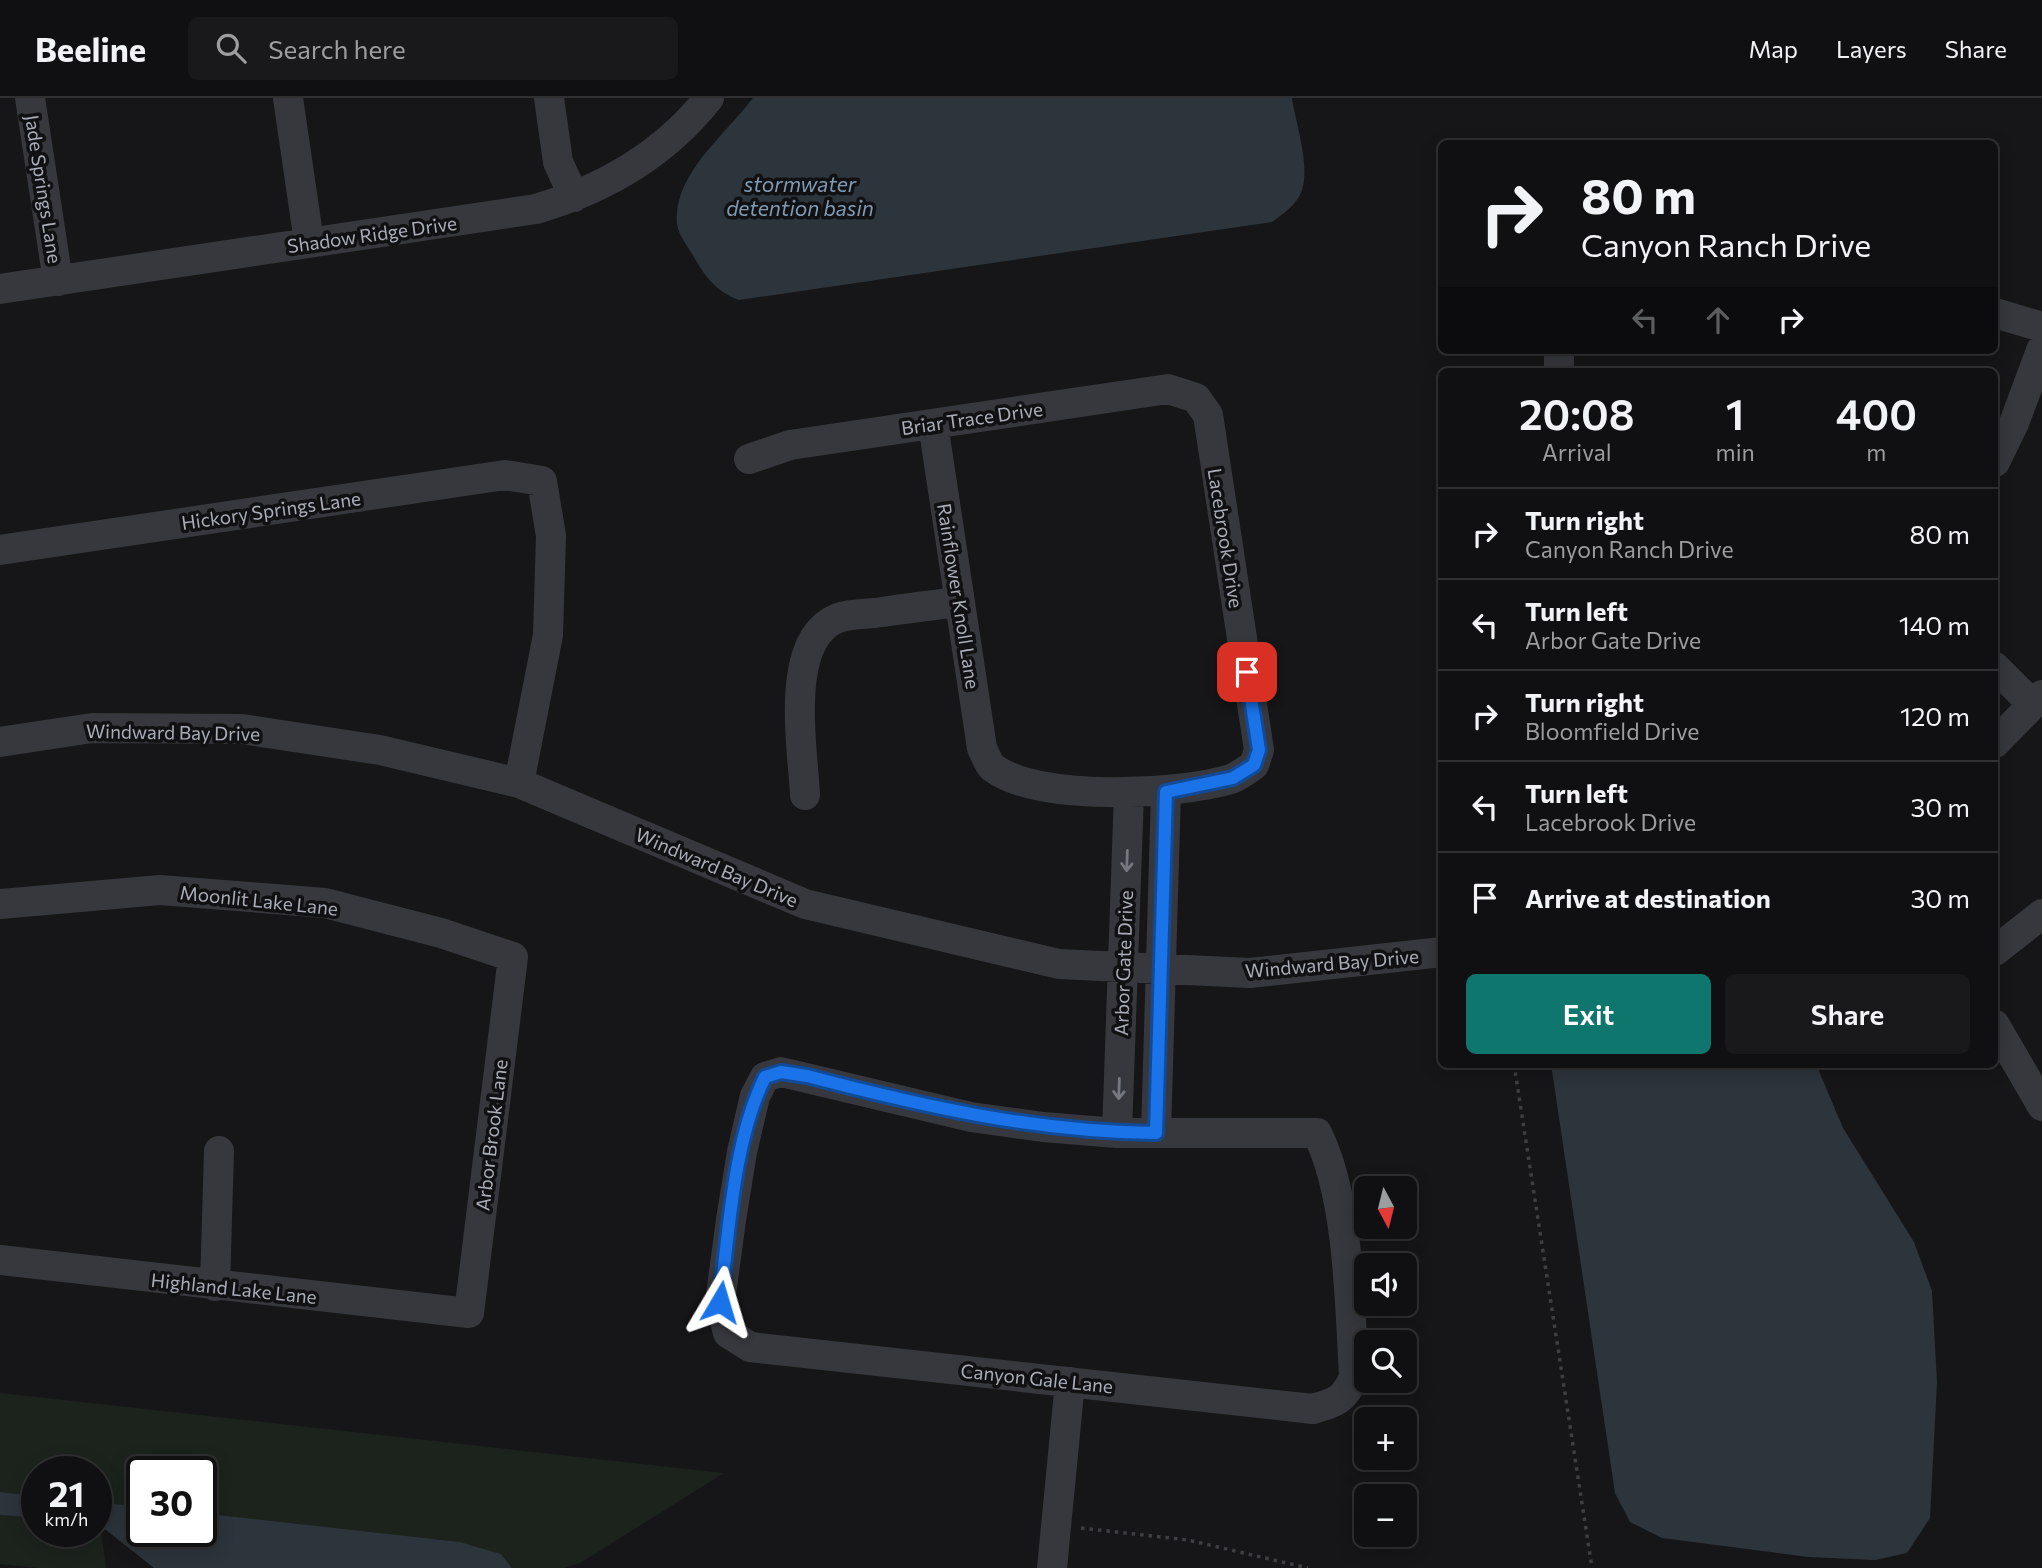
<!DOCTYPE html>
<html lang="en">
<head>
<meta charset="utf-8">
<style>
	body { margin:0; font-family:Commissioner,sans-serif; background:#19191b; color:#f1f3f6; height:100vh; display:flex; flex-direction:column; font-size:26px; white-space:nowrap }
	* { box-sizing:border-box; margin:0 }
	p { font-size:23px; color:#9c9d9f }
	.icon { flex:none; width:38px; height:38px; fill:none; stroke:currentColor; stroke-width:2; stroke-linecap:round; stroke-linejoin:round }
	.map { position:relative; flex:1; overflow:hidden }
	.sheet { position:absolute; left:1438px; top:270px; width:560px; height:700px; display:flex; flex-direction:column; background:#101012; border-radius:10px; box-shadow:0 4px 18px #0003,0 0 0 2px #303032 }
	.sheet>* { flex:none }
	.top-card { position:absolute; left:1438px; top:42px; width:560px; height:214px; border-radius:10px; box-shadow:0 4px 18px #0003,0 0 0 2px #303032; background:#101012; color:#f1f3f6; overflow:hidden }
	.needle { width:46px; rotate:173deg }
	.tools { position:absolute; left:1354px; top:1078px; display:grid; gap:14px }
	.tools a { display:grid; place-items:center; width:63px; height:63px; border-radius:10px; background:#101012; box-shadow:0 4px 18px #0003,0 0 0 2px #303032; font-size:35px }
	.speed { position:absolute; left:21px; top:1358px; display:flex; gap:14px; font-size:35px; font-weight:700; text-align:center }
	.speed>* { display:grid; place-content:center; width:91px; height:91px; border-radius:50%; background:#101012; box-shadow:0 4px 18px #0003,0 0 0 2px #303032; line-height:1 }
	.speed small { font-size:18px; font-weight:400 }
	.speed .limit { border:4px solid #111; border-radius:10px; background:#fff; color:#111 }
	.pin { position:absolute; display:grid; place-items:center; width:60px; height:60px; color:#fff; margin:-30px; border-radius:14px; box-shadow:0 4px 10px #0006 }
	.me { position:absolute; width:77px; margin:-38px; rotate:7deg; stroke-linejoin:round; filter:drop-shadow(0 0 5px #0008) }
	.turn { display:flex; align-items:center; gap:24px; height:147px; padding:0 28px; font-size:32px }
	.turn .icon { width:91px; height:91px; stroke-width:2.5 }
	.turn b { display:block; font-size:49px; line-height:60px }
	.lanes { display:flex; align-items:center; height:66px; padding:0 28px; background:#0003; justify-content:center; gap:35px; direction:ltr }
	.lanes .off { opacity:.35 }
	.eta { display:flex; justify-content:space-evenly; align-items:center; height:119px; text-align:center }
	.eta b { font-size:42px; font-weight:600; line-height:49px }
	.button { display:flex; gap:14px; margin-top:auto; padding:14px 28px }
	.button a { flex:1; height:80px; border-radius:10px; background:#0f766e; color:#fff; font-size:28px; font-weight:600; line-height:80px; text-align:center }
	.button a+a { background:#19191b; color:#f1f3f6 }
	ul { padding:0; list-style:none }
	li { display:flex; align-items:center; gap:21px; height:91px; padding:0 28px; border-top:2px solid #303032 }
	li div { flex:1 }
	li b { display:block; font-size:26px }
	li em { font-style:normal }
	header { display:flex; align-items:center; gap:42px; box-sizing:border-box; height:98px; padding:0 35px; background:#101012; border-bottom:2px solid #303032 }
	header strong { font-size:33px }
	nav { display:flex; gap:38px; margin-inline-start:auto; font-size:24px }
	.search { width:490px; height:63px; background:#19191b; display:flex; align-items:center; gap:18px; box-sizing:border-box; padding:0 24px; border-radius:10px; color:#9c9d9f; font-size:26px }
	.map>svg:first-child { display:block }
</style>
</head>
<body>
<header>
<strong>Beeline</strong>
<div class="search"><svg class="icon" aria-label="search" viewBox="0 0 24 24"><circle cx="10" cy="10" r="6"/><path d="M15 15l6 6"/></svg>Search here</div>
<nav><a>Map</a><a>Layers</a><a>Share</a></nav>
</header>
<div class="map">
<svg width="2042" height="1470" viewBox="0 0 2042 1470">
	<rect width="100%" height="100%" fill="#161618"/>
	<path fill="#1c231d" d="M0 1295 724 1375 580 1465 564 1470H512L501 1456 460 1444 201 1415V1374H142V1409L96 1404V1374H37V1398L0 1394Z
		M0 1417 37 1420V1433H96V1424L100 1425 106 1470H38L0 1466Z"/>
	<path fill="#2c353c" d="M753 0H1292C1296 27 1310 66 1302 92 1297 107 1284 115 1272 124L739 202C717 194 705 179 694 159 688 149 678 136 677 126 672 77 727 35 753 0Z
		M1551 966H1816L1843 1030 1914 1144 1932 1193 1937 1284 1930 1420 1907 1455 1875 1462 1808 1459 1662 1440 1630 1424 1615 1395Z
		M0 1394 37 1398V1420L0 1417Z
		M96 1404 142 1409V1433H201V1415L460 1444 501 1456 512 1470H154L96 1424Z"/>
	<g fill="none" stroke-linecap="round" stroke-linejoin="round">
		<path stroke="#3d3f44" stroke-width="3.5" stroke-dasharray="3.5 5" stroke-linecap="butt" d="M1514 966 1592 1470
			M1081 1430 1188 1442 1308 1470"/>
		<path stroke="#37383d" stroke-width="30" d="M30 0 58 183
			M288 0 309 144
			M549 0 558 64 574 99
			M0 191 536 111C605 91 664 57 709 0
			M1995 215 2042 229
			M1559 252V273
			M749 361 790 347 1168 291 1196 300 1208 317 1259 652 1254 667C1247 672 1239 678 1231 681 1179 697 1036 704 992 669 988 665 985 656 982 650L933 326
			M1995 364 2014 325 2042 250
			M0 452 505 377 542 383 551 438 548 537 519 685
			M1995 569 2033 607
			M0 644 92 630 242 631 380 652 519 685 805 806 1059 866 1250 875 1442 854
			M1995 645 2042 597
			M805 697C803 651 783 541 838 520 849 516 863 516 875 515 903 511 931 507 960 504
			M0 806 160 792 325 805 441 835 513 859 469 1215 0 1162
			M1995 853 2042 816
			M1995 927 2042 1008
			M781 974 971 1019 1043 1029 1117 1035H1317C1349 1098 1350 1208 1354 1279 1344 1302 1337 1304 1313 1311L750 1249 728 1235 720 1204 731 1122 742 1054 755 998 765 979Z
			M1117 1035 1129 695
			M1156 1035 1166 694
			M215 1188 219 1053
			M1052 1470 1070 1284"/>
	</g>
	<defs><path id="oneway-shaft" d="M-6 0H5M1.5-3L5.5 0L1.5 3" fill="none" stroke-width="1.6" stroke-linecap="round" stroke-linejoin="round" transform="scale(1.75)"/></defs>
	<g stroke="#757881">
		<use href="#oneway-shaft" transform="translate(1127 763) rotate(92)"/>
		<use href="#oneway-shaft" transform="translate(1119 991) rotate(92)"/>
	</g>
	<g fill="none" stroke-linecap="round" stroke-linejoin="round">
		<g stroke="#114b97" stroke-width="18">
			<path id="route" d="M720 1204C729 1133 733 1044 765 979L781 974 807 978C922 1008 1035 1034 1156 1035L1166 694 1233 680 1254 667 1259 652 1247 574"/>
		</g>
		<use href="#route" stroke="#1a73e8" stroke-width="12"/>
	</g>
	<g text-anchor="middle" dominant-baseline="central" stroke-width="7" stroke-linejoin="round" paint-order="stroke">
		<g font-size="19" fill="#a8adb8" stroke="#111113">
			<text transform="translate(44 91) rotate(81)">Jade Springs Lane</text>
			<text transform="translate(372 136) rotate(-8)">Shadow Ridge Drive</text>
			<text transform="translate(972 320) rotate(-8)">Briar Trace Drive</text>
			<text transform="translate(271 412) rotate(-8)">Hickory Springs Lane</text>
			<text transform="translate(1226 440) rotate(81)">Lacebrook Drive</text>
			<text transform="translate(959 498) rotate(81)">Rainflower Knoll Lane</text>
			<text transform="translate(173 634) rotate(1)">Windward Bay Drive</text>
			<text transform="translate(717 769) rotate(23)">Windward Bay Drive</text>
			<text transform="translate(259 802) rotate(6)">Moonlit Lake Lane</text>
			<text transform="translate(1123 865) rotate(-88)">Arbor Gate Drive</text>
			<text transform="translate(1332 865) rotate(-5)">Windward Bay Drive</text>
			<text transform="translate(491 1037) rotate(-83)">Arbor Brook Lane</text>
			<text transform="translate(234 1190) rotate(6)">Highland Lake Lane</text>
			<text transform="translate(1037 1280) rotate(6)">Canyon Gale Lane</text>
		</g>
		<g font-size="21" font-style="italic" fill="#7f9bb3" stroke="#111113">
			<text x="800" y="85">stormwater<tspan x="800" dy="24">detention basin</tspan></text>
		</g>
	</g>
</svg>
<div class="tools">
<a><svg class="needle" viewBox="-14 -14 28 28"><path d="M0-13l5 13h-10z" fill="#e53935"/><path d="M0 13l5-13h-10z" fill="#9c9d9f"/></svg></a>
<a><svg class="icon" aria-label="sound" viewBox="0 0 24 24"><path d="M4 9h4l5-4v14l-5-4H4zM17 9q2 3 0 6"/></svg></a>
<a><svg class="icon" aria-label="search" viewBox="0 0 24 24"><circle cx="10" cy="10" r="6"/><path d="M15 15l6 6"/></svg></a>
<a>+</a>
<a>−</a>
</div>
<div class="speed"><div>21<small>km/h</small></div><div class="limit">30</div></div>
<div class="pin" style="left:1247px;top:574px;background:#d93025"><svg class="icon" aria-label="arrive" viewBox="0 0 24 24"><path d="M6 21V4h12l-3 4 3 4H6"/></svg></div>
<svg class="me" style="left:720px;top:1204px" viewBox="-20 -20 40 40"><path d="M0-17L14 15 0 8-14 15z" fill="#1a73e8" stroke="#fff" stroke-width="4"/></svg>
<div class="top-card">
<div class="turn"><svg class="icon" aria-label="right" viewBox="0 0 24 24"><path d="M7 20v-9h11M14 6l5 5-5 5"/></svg><div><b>80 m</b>Canyon Ranch Drive</div></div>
<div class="lanes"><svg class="icon off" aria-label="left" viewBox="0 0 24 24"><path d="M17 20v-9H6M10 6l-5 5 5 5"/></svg><svg class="icon off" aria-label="ahead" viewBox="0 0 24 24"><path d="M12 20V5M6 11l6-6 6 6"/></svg><svg class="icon" aria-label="right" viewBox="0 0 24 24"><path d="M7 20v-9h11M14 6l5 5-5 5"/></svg></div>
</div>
<section class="sheet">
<div class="eta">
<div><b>20:08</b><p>Arrival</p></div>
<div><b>1</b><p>min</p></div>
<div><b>400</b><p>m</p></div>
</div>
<ul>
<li><svg class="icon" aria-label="right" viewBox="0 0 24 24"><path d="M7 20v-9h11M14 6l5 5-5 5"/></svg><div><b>Turn right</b><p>Canyon Ranch Drive</p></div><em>80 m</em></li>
<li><svg class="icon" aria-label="left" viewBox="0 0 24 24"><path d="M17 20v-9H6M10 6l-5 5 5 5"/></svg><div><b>Turn left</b><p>Arbor Gate Drive</p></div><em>140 m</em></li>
<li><svg class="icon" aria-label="right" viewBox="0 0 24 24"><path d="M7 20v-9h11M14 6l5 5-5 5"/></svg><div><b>Turn right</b><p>Bloomfield Drive</p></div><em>120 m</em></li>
<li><svg class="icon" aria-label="left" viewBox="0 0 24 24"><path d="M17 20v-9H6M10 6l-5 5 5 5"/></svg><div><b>Turn left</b><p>Lacebrook Drive</p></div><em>30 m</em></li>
<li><svg class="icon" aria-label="arrive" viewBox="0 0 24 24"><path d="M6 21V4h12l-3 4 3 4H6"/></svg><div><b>Arrive at destination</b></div><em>30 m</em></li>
</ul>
<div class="button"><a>Exit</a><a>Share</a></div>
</section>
</div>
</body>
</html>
